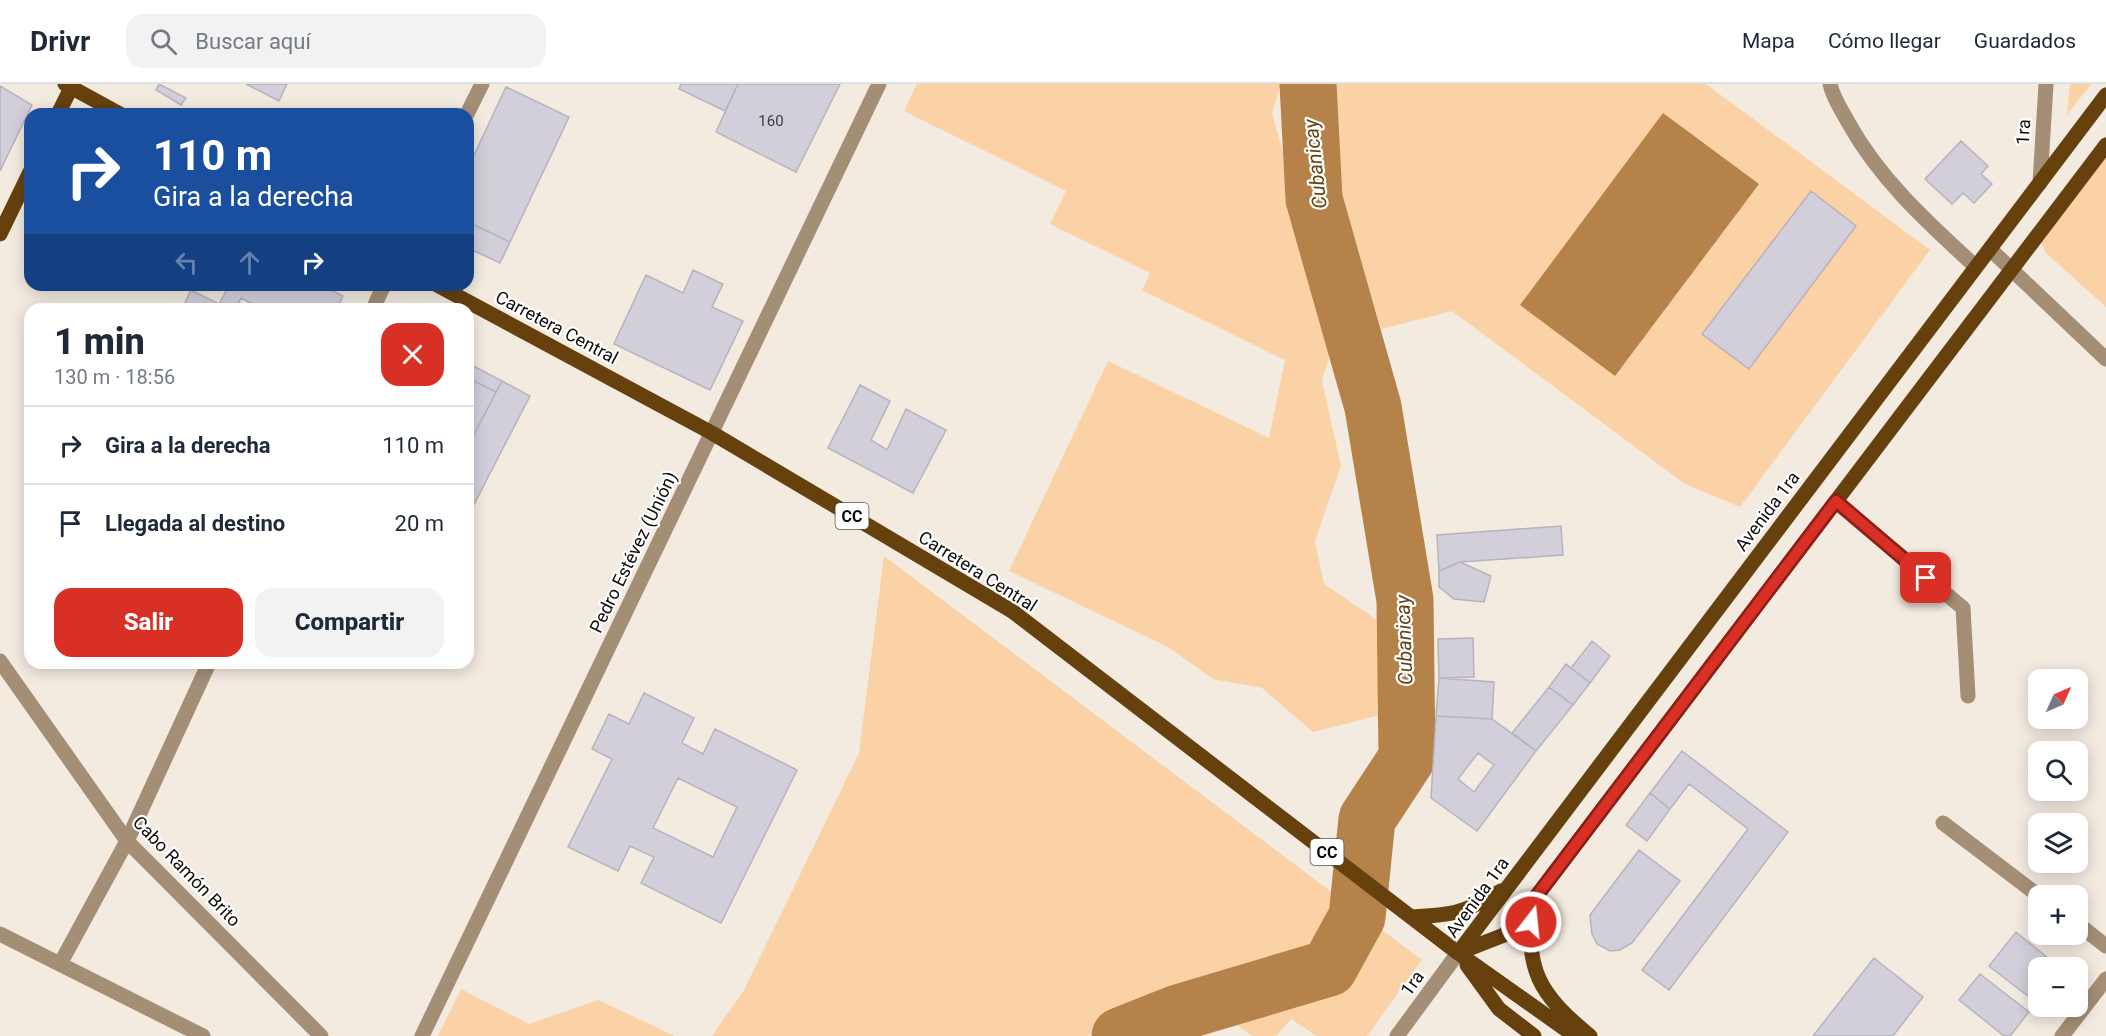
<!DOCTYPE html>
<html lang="es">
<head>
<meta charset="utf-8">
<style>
	body { margin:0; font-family:Roboto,sans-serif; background:#f2f2f3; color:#1f2937; height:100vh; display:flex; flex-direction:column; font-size:22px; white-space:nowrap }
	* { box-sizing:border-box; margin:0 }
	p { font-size:20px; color:#747a83 }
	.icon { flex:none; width:33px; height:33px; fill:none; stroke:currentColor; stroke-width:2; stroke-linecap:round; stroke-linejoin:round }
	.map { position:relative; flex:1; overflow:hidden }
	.sheet { position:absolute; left:24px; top:219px; width:450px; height:366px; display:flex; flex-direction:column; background:#fff; border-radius:18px; box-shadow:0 3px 15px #0003 }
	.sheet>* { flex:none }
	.top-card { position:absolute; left:24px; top:24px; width:450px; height:183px; border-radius:18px; box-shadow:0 3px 15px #0003; background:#1a4fa0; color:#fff; overflow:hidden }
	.needle { width:39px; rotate:45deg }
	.controls { position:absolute; left:2028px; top:585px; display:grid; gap:12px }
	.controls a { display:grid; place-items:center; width:60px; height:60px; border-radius:12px; background:#fff; box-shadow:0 3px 15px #0003; font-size:30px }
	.pin { position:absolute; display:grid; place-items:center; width:51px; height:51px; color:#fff; margin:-26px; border-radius:12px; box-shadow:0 3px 9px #0006 }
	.me { position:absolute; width:66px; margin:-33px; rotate:16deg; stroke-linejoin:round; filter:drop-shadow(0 0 4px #0008) }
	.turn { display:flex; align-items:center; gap:21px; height:126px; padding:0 30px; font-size:27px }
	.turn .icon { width:78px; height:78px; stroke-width:2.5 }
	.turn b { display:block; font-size:42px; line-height:51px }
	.lanes { display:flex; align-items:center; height:57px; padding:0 30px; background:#0003; justify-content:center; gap:30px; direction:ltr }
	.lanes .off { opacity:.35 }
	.round { display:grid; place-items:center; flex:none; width:63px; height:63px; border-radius:18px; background:#f2f2f3 }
	.overview { display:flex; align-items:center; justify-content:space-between; height:102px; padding:0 30px }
	h1 { font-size:36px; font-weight:800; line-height:45px }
	.primary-button { display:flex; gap:12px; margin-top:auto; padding:12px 30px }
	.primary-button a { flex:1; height:69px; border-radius:18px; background:#d93025; color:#fff; font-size:24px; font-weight:800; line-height:69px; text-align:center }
	.primary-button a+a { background:#f2f2f3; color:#1f2937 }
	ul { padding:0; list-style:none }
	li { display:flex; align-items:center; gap:18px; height:78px; padding:0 30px; border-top:2px solid #e0e1e3 }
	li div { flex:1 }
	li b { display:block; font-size:22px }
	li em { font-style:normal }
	header { display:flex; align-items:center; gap:36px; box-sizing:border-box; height:84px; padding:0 30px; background:#fff; border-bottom:2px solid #e0e1e3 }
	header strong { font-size:28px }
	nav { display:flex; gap:33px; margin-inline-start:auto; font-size:21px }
	.search { width:420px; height:54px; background:#f2f2f3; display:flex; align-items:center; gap:15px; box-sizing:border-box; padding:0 21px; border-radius:18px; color:#747a83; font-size:22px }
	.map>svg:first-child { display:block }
</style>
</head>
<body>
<header>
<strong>Drivr</strong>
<div class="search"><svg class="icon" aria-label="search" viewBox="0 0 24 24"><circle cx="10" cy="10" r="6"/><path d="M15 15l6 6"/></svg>Buscar aquí</div>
<nav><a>Mapa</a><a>Cómo llegar</a><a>Guardados</a></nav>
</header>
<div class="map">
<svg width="2106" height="952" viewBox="0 0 2106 952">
	<rect width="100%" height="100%" fill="#f3eae0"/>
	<path fill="#fbd2a5" d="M917 0H1281L1272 29 1292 101 1311 206 1332 264 1322 297 1341 382 1315 457 1324 500 1380 538 1392 590 1384 630 1313 648 1262 604 1213 595 1170 564 1009 487 1108 277 1269 354 1285 276 1142 206 1150 189 1050 140 1066 107 904 27Z
		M1330 0H1706L1930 166 1740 423 1685 400 1452 227 1381 245 1339 102Z
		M2070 0H2091L2067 31Z
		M2106 71V223L2046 169 2041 158Z
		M884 472 1422 876 1367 952H1316L1291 935 1276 952H1252L1195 909 1087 952H712L744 906 859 669Z
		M461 905 529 940 598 916 675 952H438Z"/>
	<path fill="#b5834a" d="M1663 29 1759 100 1615 292 1520 221Z"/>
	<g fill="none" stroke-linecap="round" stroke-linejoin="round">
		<path stroke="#b5834a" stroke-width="57" d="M1120 952 1178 929 1329 884 1357 833 1367 735 1407 674 1405 516 1373 323 1314 115 1308 0"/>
	</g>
	<path fill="#d2cfda" stroke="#b6b3be" stroke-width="1.5" fill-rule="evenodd" d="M159 0 186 14 181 21 156 6Z
		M246 0H287L279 17Z
		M681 0H738L725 27 679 5Z
		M738 0H840L796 88 716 48Z
		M0 2 32 21 0 87Z
		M506 3 569 33 510 158 468 138V84Z
		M1961 57 1988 82 1981 90 1992 100 1974 119 1963 109 1952 120 1925 95Z
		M1811 107 1856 142 1749 285 1702 250Z
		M468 138 510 158 500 179 468 164Z
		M693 186 723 200 712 223 743 237 710 306 614 260 646 191 683 209Z
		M213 201H321L343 212 337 225H262L241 214 236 225H182L191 206 219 220 226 207Z
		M468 279 502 297 496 308 468 294Z
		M468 294 496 308 468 362Z
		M502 297 530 312 468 432V362Z
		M860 301 890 317 871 356 887 366 906 325 946 346 913 409 828 364Z
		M1561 442 1563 471 1460 478 1439 487 1437 451Z
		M1460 478 1491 492 1484 518 1454 515 1439 503V487Z
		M1473 554 1474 593 1439 594 1438 555Z
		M1592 557 1610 572 1590 599 1571 584Z
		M1566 580 1590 599 1573 621 1549 603Z
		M1439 594 1494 598 1492 635 1436 632Z
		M1549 603 1573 621 1536 667 1512 649Z
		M644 609 694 634 682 659 703 670 715 645 797 686 721 839 641 799 654 773 630 762 618 787 568 763 612 675 592 665 609 630 629 640ZM678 694 737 723 713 773 653 744Z
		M1436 632 1492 635 1536 667 1477 747 1431 714ZM1478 669 1494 681 1474 708 1458 695Z
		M1682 667 1788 748 1669 906 1642 886 1748 745 1689 700 1670 725 1650 709Z
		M1650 709 1670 725 1647 757 1626 741Z
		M1639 766 1680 797 1632 859 1620 866 1610 867 1597 860 1592 850 1590 831Z
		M2016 848 2059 883 2038 884V909L2033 916 1989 882Z
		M1874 874 1923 913 1893 952H1813Z
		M1980 890 2029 928 2010 952H2004L1959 916Z"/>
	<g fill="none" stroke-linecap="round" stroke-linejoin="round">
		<path stroke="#a48e76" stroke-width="15" d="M1830 0C1833 14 1841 25 1848 38 1880 96 1928 139 1976 183
			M467 30 482 0
			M2040 99 2046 0
			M1990 165 2106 275
			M373 225 384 201
			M1836 418 1963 524 1968 612
			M0 577 127 757 321 952
			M1943 739 2039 812
			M2078 840 2106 862
			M0 850 203 952
			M60 880 127 757 209 579
			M422 952 879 0
			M1397 952 1458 869
			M2062 952 2106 895"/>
		<path stroke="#66410e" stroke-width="15" d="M65 0 120 30
			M58 30 73 0
			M0 150 30 88
			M437 201 712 349 1012 527 1458 869 1575 952
			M1532 818C1526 887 1537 908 1590 952
			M1411 833C1454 831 1464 829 1501 807
			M1458 869 2106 11
			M1458 869 1504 851 1532 818 2106 61
			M1467 881 1499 925 1534 952"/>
	</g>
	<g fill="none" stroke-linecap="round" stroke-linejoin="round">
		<g stroke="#8d1f18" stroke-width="15">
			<path id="route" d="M1531 838 1532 818 1836 417 1926 494"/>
		</g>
		<use href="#route" stroke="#d93025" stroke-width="10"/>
	</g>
	<g text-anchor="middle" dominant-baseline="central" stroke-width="4.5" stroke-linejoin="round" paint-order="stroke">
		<g font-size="15" fill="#3f3d3d">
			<text x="771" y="37">160</text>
		</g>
		<g fill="#fff" stroke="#565553" stroke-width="1.5">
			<rect x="835.5" y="419" width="33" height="26" rx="4.5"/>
			<rect x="1310.5" y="755" width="33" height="26" rx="4.5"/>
		</g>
		<g font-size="16" font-weight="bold" fill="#0e0c09">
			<text x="852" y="432">CC</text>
			<text x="1327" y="768">CC</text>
		</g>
		<g font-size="18" fill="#0e0c09" stroke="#fff">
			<text transform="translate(2023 48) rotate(-87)">1ra</text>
			<text transform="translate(557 243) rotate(28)">Carretera Central</text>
			<text transform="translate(1767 427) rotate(-53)">Avenida 1ra</text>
			<text transform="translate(633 468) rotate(-64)">Pedro Estévez (Unión)</text>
			<text transform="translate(978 487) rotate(32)">Carretera Central</text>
			<text transform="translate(187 787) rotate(46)">Cabo Ramón Brito</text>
			<text transform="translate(1477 813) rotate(-54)">Avenida 1ra</text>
			<text transform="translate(1412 899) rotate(-54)">1ra</text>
		</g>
		<g font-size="20" font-style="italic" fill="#634114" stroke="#fff">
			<text transform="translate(1315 80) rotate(-96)">Cubanicay</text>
			<text transform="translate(1404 556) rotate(-92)">Cubanicay</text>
		</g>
	</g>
</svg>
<div class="controls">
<a><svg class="needle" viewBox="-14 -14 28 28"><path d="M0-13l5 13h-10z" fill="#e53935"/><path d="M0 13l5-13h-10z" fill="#747a83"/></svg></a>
<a><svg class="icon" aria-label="search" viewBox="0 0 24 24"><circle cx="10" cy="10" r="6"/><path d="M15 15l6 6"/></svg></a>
<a><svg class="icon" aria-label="layers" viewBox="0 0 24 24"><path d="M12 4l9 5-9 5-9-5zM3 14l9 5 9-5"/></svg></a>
<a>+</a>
<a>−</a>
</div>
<div class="pin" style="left:1926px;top:494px;background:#d93025"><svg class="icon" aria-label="arrive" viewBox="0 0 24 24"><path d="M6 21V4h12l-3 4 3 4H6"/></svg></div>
<svg class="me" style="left:1531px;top:838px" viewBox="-20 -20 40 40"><circle r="17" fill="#d93025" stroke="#fff" stroke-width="3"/><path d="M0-11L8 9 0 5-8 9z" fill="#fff"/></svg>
<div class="top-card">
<div class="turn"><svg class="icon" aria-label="right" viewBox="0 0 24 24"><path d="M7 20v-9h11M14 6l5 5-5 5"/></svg><div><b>110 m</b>Gira a la derecha</div></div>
<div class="lanes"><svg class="icon off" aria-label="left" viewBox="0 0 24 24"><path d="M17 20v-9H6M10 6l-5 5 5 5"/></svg><svg class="icon off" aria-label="ahead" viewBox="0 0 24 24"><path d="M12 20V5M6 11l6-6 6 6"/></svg><svg class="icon" aria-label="right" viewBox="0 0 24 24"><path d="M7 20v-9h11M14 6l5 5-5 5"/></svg></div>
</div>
<section class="sheet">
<div class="overview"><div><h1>1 min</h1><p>130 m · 18:56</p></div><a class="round" style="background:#d93025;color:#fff"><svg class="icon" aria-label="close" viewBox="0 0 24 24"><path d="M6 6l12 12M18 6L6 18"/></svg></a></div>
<ul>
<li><svg class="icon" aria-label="right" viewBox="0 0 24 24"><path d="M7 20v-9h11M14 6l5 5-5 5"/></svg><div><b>Gira a la derecha</b></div><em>110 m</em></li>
<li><svg class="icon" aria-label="arrive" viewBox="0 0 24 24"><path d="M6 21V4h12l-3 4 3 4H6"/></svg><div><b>Llegada al destino</b></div><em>20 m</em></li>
</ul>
<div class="primary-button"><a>Salir</a><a>Compartir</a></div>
</section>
</div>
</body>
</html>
